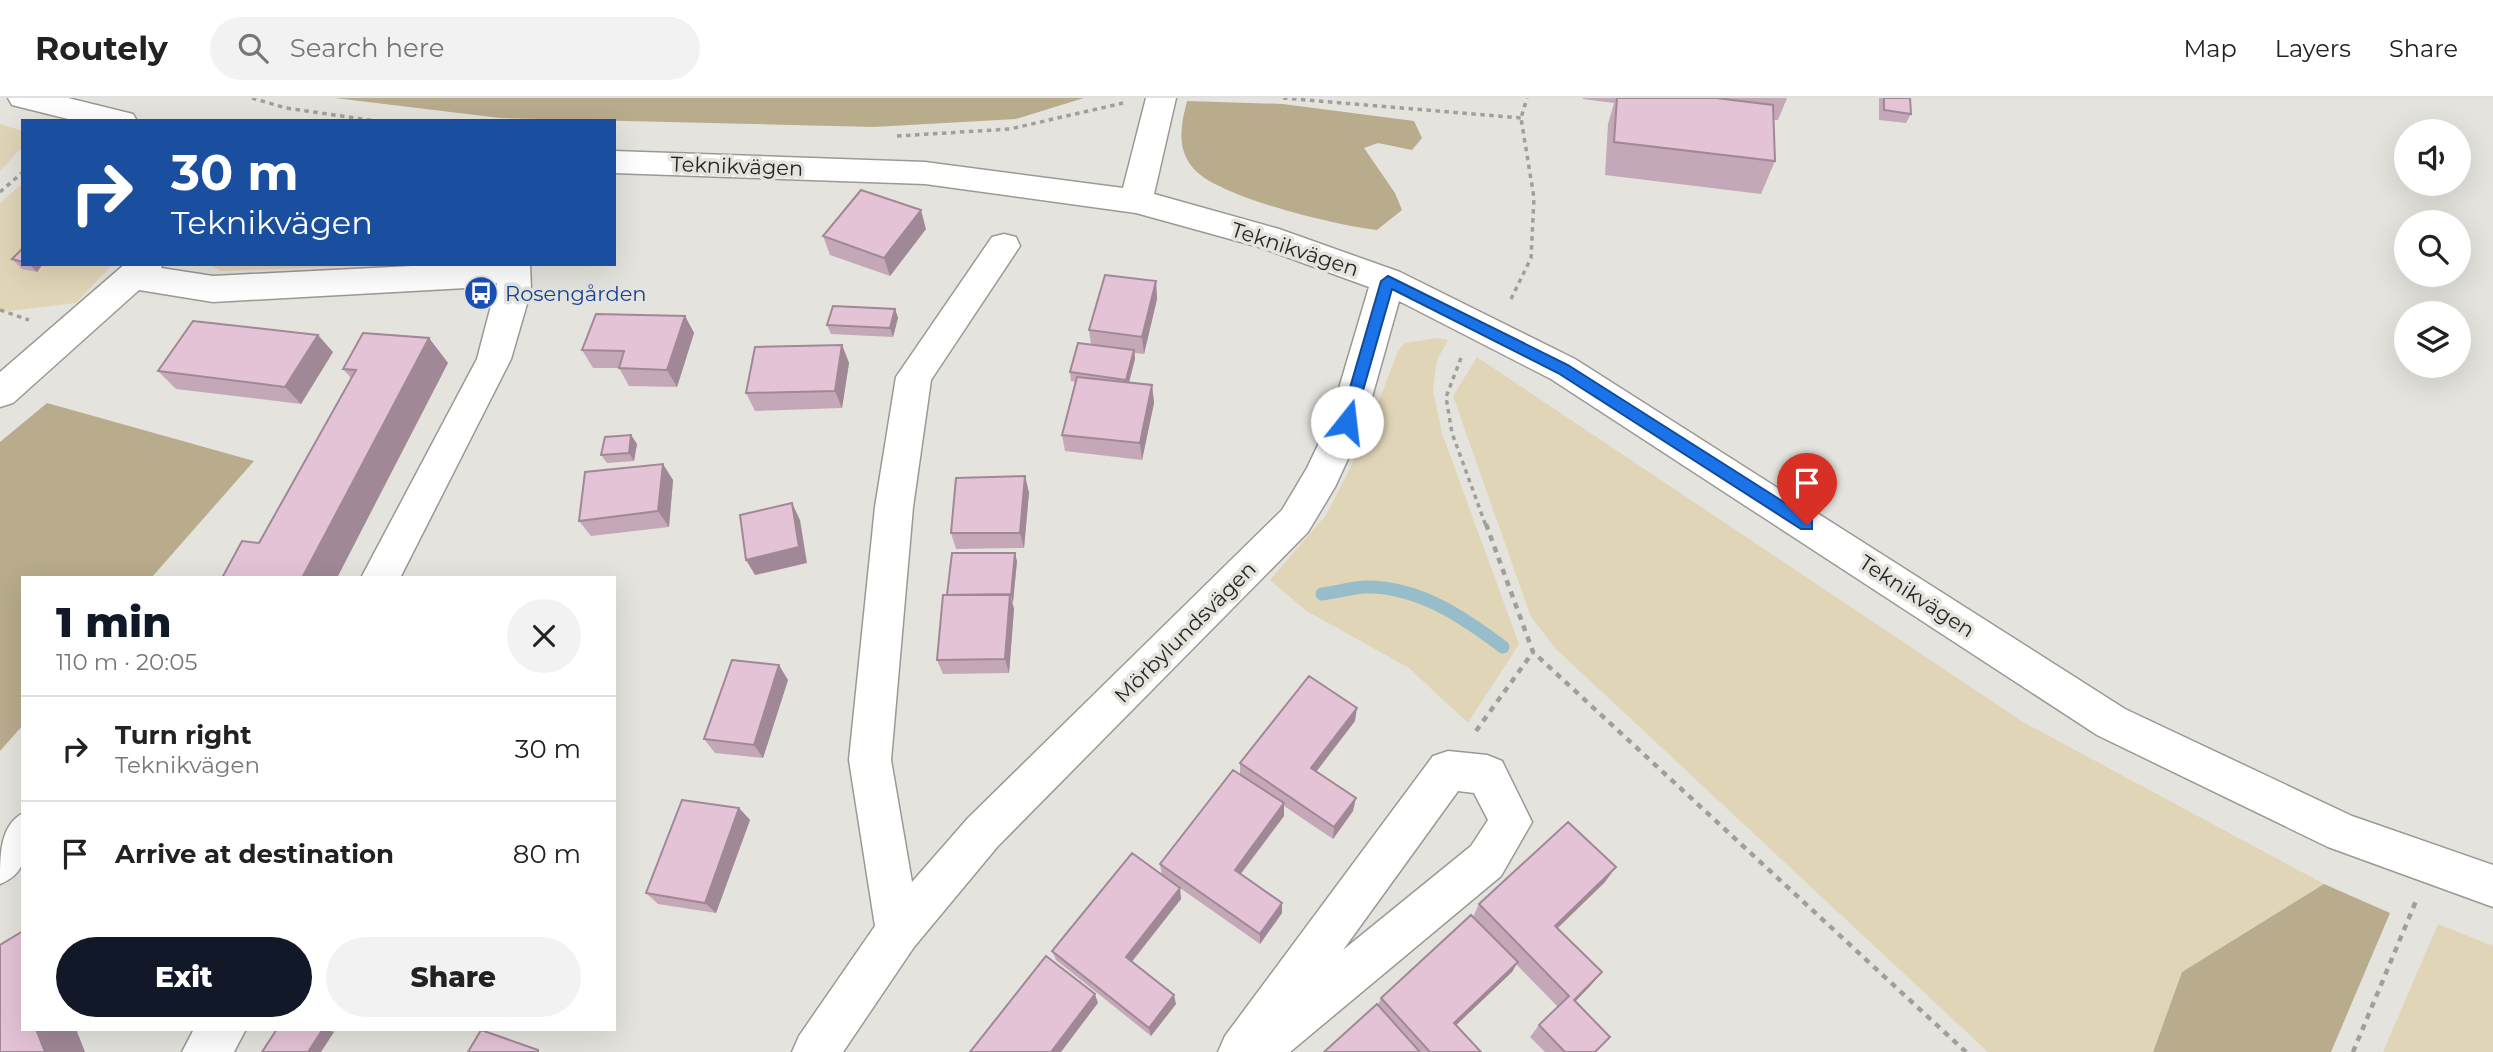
<!DOCTYPE html>
<html lang="en">
<head>
<meta charset="utf-8">
<style>
	body { margin:0; font-family:Montserrat,sans-serif; background:#f2f2f2; color:#222; height:100vh; display:flex; flex-direction:column; font-size:26px; white-space:nowrap }
	* { box-sizing:border-box; margin:0 }
	p { font-size:23px; color:#767676 }
	.icon { flex:none; width:38px; height:38px; fill:none; stroke:currentColor; stroke-width:2; stroke-linecap:round; stroke-linejoin:round }
	.map { position:relative; flex:1; overflow:hidden }
	.drawer { position:absolute; left:21px; top:478px; width:595px; height:455px; display:flex; flex-direction:column; background:#fff; border-radius:0px; box-shadow:0 7px 28px #0002 }
	.drawer>* { flex:none }
	.guide { position:absolute; left:21px; top:21px; width:595px; height:147px; border-radius:0px; box-shadow:0 7px 28px #0002; background:#1a4fa0; color:#fff; overflow:hidden }
	.controls { position:absolute; left:2394px; top:21px; display:grid; gap:14px }
	.controls a { display:grid; place-items:center; width:77px; height:77px; border-radius:50%; background:#fff; box-shadow:0 7px 28px #0002; font-size:35px }
	.pin { position:absolute; display:grid; place-items:center; width:60px; height:60px; color:#fff; margin:-72px -30px; border-radius:50% 50% 50% 0; rotate:-45deg; box-shadow:0 0 7px #0007 }
	.pin .icon { rotate:45deg }
	.me { position:absolute; width:77px; margin:-38px; rotate:16deg; stroke-linejoin:round; filter:drop-shadow(0 0 5px #0008) }
	.turn { display:flex; align-items:center; gap:24px; height:147px; padding:0 35px; font-size:32px }
	.turn .icon { width:91px; height:91px; stroke-width:2.5 }
	.turn b { display:block; font-size:49px; line-height:60px }
	.round { display:grid; place-items:center; flex:none; width:74px; height:74px; border-radius:37px; background:#f2f2f2 }
	.headline { display:flex; align-items:center; justify-content:space-between; height:119px; padding:0 35px }
	h1 { font-size:42px; font-weight:800; line-height:52px; color:#111827 }
	.primary-button { display:flex; gap:14px; margin-top:auto; padding:14px 35px }
	.primary-button a { flex:1; height:80px; border-radius:42px; background:#111827; color:#fff; font-size:28px; font-weight:800; line-height:80px; text-align:center }
	.primary-button a+a { background:#f2f2f2; color:#222 }
	ul { padding:0; list-style:none }
	li { display:flex; align-items:center; gap:21px; height:105px; padding:0 35px; border-top:2px solid #e0e0e0 }
	li div { flex:1 }
	li b { display:block; font-size:26px }
	li em { font-style:normal }
	header { display:flex; align-items:center; gap:42px; box-sizing:border-box; height:98px; padding:0 35px; background:#fff; border-bottom:2px solid #e0e0e0 }
	header strong { font-size:33px }
	nav { display:flex; gap:38px; margin-inline-start:auto; font-size:24px }
	.search { width:490px; height:63px; background:#f2f2f2; display:flex; align-items:center; gap:18px; box-sizing:border-box; padding:0 24px; border-radius:38px; color:#767676; font-size:26px }
	.map>svg:first-child { display:block }
</style>
</head>
<body>
<header>
<strong>Routely</strong>
<div class="search"><svg class="icon" aria-label="search" viewBox="0 0 24 24"><circle cx="10" cy="10" r="6"/><path d="M15 15l6 6"/></svg>Search here</div>
<nav><a>Map</a><a>Layers</a><a>Share</a></nav>
</header>
<div class="map">
<svg width="2493" height="954" viewBox="0 0 2493 954">
	<rect width="100%" height="100%" fill="#e5e3dd"/>
	<path fill="#e1d5b8" d="M0 26 23 33V48L0 73Z
		M23 85V166H113L76 205 0 214V105Z
		M208 166H426L221 173Z
		M1436 240 1448 242 1437 262 1433 292 1442 335 1519 546 1468 625 1409 570 1305 512 1270 482 1326 417 1362 347 1398 253 1405 245Z
		M1477 259 2023 624 2324 786 2182 874 2153 954H1988L1557 552 1531 519 1453 298Z
		M2438 826 2493 848V954H2383Z"/>
	<path fill="#b9ac8d" d="M335 0H1084L1016 21 873 29 500 20Z
		M1187 3 1283 6 1414 23 1422 40 1412 52 1378 45 1364 50 1395 95 1402 112 1377 132C1339 128 1216 99 1193 70 1176 49 1181 27 1187 3Z
		M47 305 254 363 152 479 23 480V627L0 653V344Z
		M2324 786 2390 815 2331 954H2153L2182 874Z"/>
	<g fill="none" stroke-linecap="round" stroke-linejoin="round">
		<path stroke="#97bdcb" stroke-width="13" d="M1322 496C1336 494 1351 490 1365 489 1418 488 1463 519 1503 549"/>
		<g stroke="#9c9994" stroke-width="3">
			<path id="minor" d="M8 0H68L133 16 137 23H76L12 7Z
				M1146 0H1176L1154 96 1279 131 1400 174 1575 261 2125 611 2352 718 2493 767V809L2328 749 2097 637 1551 281 1399 203 1365 324 1335 389 1308 434 998 748 914 849 843 954H792L799 938 875 828 849 662 875 409 896 279 992 139 1004 136 1016 139 1020 148 931 282 913 409 891 662 912 784 968 720 1282 412 1307 370 1329 324 1369 189 1259 149 1136 115 925 86 614 75V53L925 64 1123 90Z
				M125 166H163L161 170 213 178 451 166H530L531 192 511 261 400 480H361L477 261 497 185 484 189 213 204 139 192 13 305 0 309V274Z
				M1448 653 1487 657 1502 663 1532 724 1501 778 1290 954H1218L1225 938 1433 658ZM1458 693 1474 695 1488 722 1471 748 1343 852Z
				M23 715C23 747 34 772 0 786 0 755 0 728 23 715Z
				M194 931H246L234 954H182Z"/>
		</g>
		<path stroke="#a09f9a" stroke-width="3.5" stroke-dasharray="4.5 4.5" stroke-linecap="butt" d="M252 0 286 10 376 23
			M1283 0 1521 20
			M897 38 1010 31 1123 5
			M0 94 23 74
			M1511 201 1531 160 1534 100 1521 20 1527 0
			M0 212 29 222
			M1461 260 1446 299 1452 335 1486 428"/>
		<path stroke="#a09f9a" stroke-width="4.5" stroke-dasharray="6 6" stroke-linecap="butt" d="M1486 426 1533 554 1966 954
			M1476 633 1533 554
			M2353 954 2416 803"/>
		<use href="#minor" fill="#fff" fill-rule="evenodd"/>
	</g>
	<path fill="#c4a8b8" d="M1583 0H1787L1778 22H1773L1775 63 1761 96 1605 77 1608 26 1614 5 1583 1Z
		M1879 0H1910L1911 16 1906 25 1879 22Z
		M926 131 890 178 830 157 823 138Z
		M23 150V166H43L37 174 22 171 12 161Z
		M1156 183 1157 201 1144 256 1135 255V261L1129 285 1152 287 1154 305 1142 362 1065 353 1062 337 1075 284 1071 283 1070 274 1091 247 1089 232Z
		M895 211 898 220 893 239 831 236 827 227Z
		M685 218 694 235 677 289 629 288 619 270H593L582 252Z
		M429 240 448 265 259 445 351 280 343 271Z
		M842 247 849 265 842 310 755 313 746 295Z
		M333 254 301 306 176 291 158 273Z
		M631 337 637 346 634 363 607 365 601 357Z
		M1025 378 1029 395 1024 450 956 451 951 435Z
		M673 382 669 429 591 438 579 423Z
		M1017 463 1013 504H1012L1014 511 1009 575 943 576 937 562 947 497Z
		M788 582 763 660 715 655 704 641Z
		M1355 623 1316 674 1353 713 1333 741 1284 708V718L1241 776 1282 815 1260 846 1180 790 1181 801 1132 864 1176 906 1151 938 1056 862 1052 853 1162 777 1160 766 1240 676V665Z
		M739 710 750 722 716 815 658 806 646 795Z
		M1605 784 1557 831 1591 887 1575 904 1595 954H1545L1530 939 1539 927 1558 909 1516 866 1512 874 1456 927 1481 954H1324L1378 907 1381 900 1473 819 1479 806Z"/>
	<path fill="#a08896" d="M921 112 926 131 890 178 884 160Z
		M29 166H43L37 174Z
		M1156 183 1157 201 1144 256 1142 239Z
		M895 211 898 220 893 239 890 230Z
		M685 218 694 235 677 289 667 272Z
		M318 237 333 254 301 306 285 289Z
		M429 240 448 265 337 480H302Z
		M842 247 849 265 842 310 835 293Z
		M1134 252 1135 261 1127 291 1126 282Z
		M1152 287 1154 305 1142 362 1140 345Z
		M631 337 637 346 634 363 629 355Z
		M663 366 673 382 669 429 658 413Z
		M1025 378 1029 395 1024 450 1020 435Z
		M792 405 800 422 807 465 755 477 746 462Z
		M1015 455 1017 463 1013 504 1011 497Z
		M1010 496 1014 511 1009 575 1005 561Z
		M779 567 788 582 763 660 754 647Z
		M1357 610 1355 623 1309 683 1311 670Z
		M1356 700 1353 713 1333 741 1334 729Z
		M1284 705V718L1235 783V772Z
		M739 710 750 722 716 815 705 805Z
		M1616 769 1605 784 1545 842 1555 828Z
		M1180 790 1181 801 1128 868 1126 859Z
		M1282 805V815L1260 846V836Z
		M1518 864 1512 874 1450 933 1454 925Z
		M1602 874 1591 887 1564 915 1574 902Z
		M1095 896 1098 905 1061 954H1051Z
		M1174 897 1176 906 1151 938 1149 930Z
		M36 931H76L85 954H45Z
		M323 931H327L334 934 321 954H308Z"/>
	<path fill="#e4c3d6" stroke="#a08896" stroke-width="2" d="M1617 0H1716L1773 7 1775 63 1614 44Z
		M1884 0H1910L1911 16 1884 12Z
		M861 92 921 112 884 160 823 138Z
		M23 150V164L12 161Z
		M1105 177 1156 183 1142 239 1089 232Z
		M833 208 895 211 890 230 827 227Z
		M596 216 685 218 667 272 619 270 624 253 582 252Z
		M193 223 318 237 285 289 158 273Z
		M363 235 429 240 302 480H222L242 443 259 445 356 272 343 271Z
		M1078 245 1134 252 1126 282 1070 274Z
		M842 247 835 293 746 295 755 249Z
		M1077 279 1152 287 1140 345 1062 337Z
		M631 337 629 355 601 357 605 339Z
		M663 366 658 413 579 423 585 374Z
		M1025 378 1020 435H951L956 380Z
		M792 405 799 449 746 462 740 417Z
		M952 455H1015L1011 497H947Z
		M1010 496 1005 561 937 562 943 497Z
		M732 562 779 567 754 647 704 641Z
		M1309 578 1357 610 1311 670 1356 700 1334 729 1240 665Z
		M1233 672 1284 705 1235 772 1282 805 1260 836 1160 766Z
		M682 702 739 710 705 805 646 795Z
		M1568 724 1616 769 1555 828 1602 874 1574 902 1610 939 1595 954H1565L1539 927 1569 898 1479 806Z
		M1132 755 1180 790 1126 859 1174 897 1149 930 1052 853Z
		M1471 817 1518 864 1454 925 1481 954H1430L1381 900Z
		M23 833V894L22 895 23 898V931H36L45 954H0V847Z
		M1046 858 1095 896 1051 954H970Z
		M1377 906 1420 954H1324Z
		M277 931H323L308 954H262Z
		M481 932 538 952V954H468Z"/>
	<path fill="#1a73e8" stroke="#114b97" stroke-width="2" d="M1388 178 1568 267 1812 422V431H1801L1558 275 1392 191 1354 324 1352 328H1342L1340 324 1381 183Z"/>
	<defs>
		<g id="bus-disc" transform="scale(1.75)"><circle r="9.5" fill="#1a4fb4" stroke="#e5e3dd"/><path d="M-5-6H5V4H4V6H2V4H-2V6H-4V4H-5ZM-3.5-4V0h7V-4ZM-3.5 1.2v1.5H-2V1.2ZM2 1.2v1.5H3.5V1.2Z" fill="#fff"/></g>
	</defs>
	<g fill-rule="evenodd">
		<use href="#bus-disc" x="481" y="195"/>
	</g>
	<g text-anchor="middle" dominant-baseline="central" stroke-width="7" stroke-linejoin="round" paint-order="stroke">
		<g font-size="21" fill="#272624" stroke="#e5e3dd">
			<text transform="translate(737 68) rotate(2)">Teknikvägen</text>
			<text transform="translate(1295 151) rotate(18)">Teknikvägen</text>
			<text transform="translate(1917 498) rotate(33)">Teknikvägen</text>
			<text transform="translate(1185 534) rotate(-45)">Mörbylundsvägen</text>
		</g>
		<g font-size="21" fill="#164399" stroke="#e5e3dd" text-anchor="start">
			<text x="505" y="195">Rosengården</text>
		</g>
	</g>
</svg>
<div class="controls">
<a><svg class="icon" aria-label="sound" viewBox="0 0 24 24"><path d="M4 9h4l5-4v14l-5-4H4zM17 9q2 3 0 6"/></svg></a>
<a><svg class="icon" aria-label="search" viewBox="0 0 24 24"><circle cx="10" cy="10" r="6"/><path d="M15 15l6 6"/></svg></a>
<a><svg class="icon" aria-label="layers" viewBox="0 0 24 24"><path d="M12 4l9 5-9 5-9-5zM3 14l9 5 9-5"/></svg></a>
</div>
<div class="pin" style="left:1807px;top:427px;background:#d93025"><svg class="icon" aria-label="arrive" viewBox="0 0 24 24"><path d="M6 21V4h12l-3 4 3 4H6"/></svg></div>
<svg class="me" style="left:1347px;top:324px" viewBox="-20 -20 40 40"><circle r="19" fill="#fff"/><path d="M0-13L10 11 0 6-10 11z" fill="#1a73e8"/></svg>
<div class="guide">
<div class="turn"><svg class="icon" aria-label="right" viewBox="0 0 24 24"><path d="M7 20v-9h11M14 6l5 5-5 5"/></svg><div><b>30 m</b>Teknikvägen</div></div>
</div>
<section class="drawer">
<div class="headline"><div><h1>1 min</h1><p>110 m · 20:05</p></div><a class="round"><svg class="icon" aria-label="close" viewBox="0 0 24 24"><path d="M6 6l12 12M18 6L6 18"/></svg></a></div>
<ul>
<li><svg class="icon" aria-label="right" viewBox="0 0 24 24"><path d="M7 20v-9h11M14 6l5 5-5 5"/></svg><div><b>Turn right</b><p>Teknikvägen</p></div><em>30 m</em></li>
<li><svg class="icon" aria-label="arrive" viewBox="0 0 24 24"><path d="M6 21V4h12l-3 4 3 4H6"/></svg><div><b>Arrive at destination</b></div><em>80 m</em></li>
</ul>
<div class="primary-button"><a>Exit</a><a>Share</a></div>
</section>
</div>
</body>
</html>
